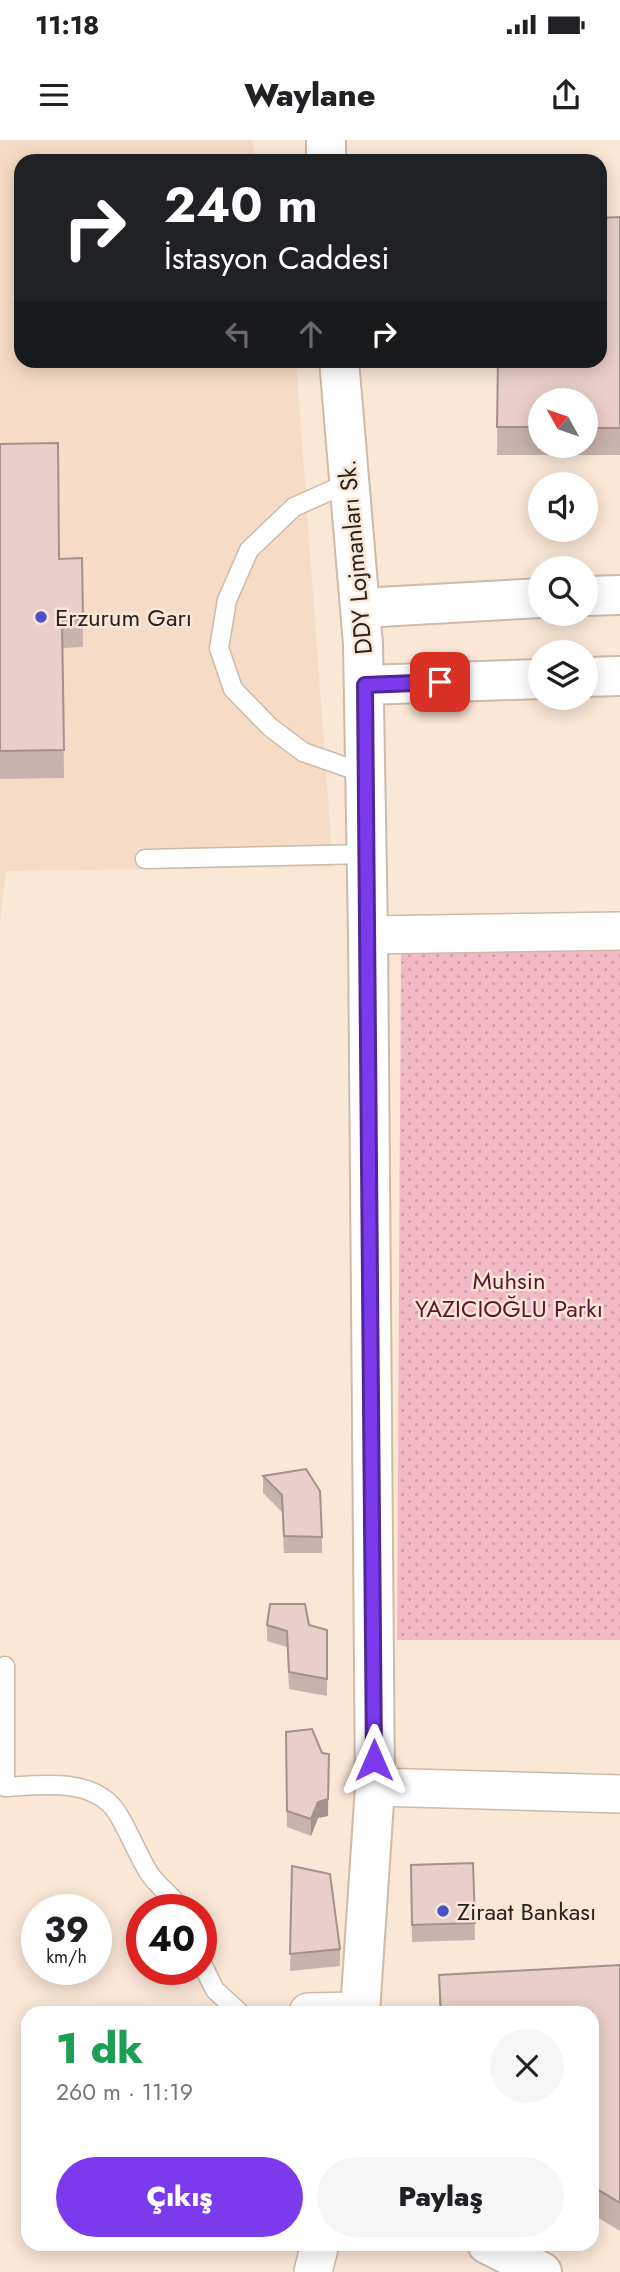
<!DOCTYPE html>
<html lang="tr">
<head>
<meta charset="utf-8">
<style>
	body { margin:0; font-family:Jost,sans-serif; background:#f6f6f6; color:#202124; height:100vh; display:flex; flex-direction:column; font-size:26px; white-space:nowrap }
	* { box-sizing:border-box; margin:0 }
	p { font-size:23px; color:#757577 }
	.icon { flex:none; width:38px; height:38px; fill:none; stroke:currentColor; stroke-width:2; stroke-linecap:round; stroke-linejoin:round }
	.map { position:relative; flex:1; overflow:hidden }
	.side { position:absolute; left:21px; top:1866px; width:578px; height:245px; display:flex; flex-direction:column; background:#fff; border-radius:21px; box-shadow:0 4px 18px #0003 }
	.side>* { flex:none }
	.hud { position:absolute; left:14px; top:14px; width:593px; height:214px; border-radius:21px; box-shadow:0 4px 18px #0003; background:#202124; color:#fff; overflow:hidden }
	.needle { width:46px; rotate:310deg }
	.tools { position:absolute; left:528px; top:248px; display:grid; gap:14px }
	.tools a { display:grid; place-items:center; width:70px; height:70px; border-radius:50%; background:#fff; box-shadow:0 4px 18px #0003; font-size:35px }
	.speed { position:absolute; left:21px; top:1754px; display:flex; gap:14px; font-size:35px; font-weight:700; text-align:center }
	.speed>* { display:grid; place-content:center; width:91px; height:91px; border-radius:50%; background:#fff; box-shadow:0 4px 18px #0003; line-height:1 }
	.speed small { font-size:18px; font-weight:400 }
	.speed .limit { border:10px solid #d22; background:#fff; color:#111 }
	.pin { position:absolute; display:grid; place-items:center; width:60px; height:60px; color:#fff; margin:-30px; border-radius:14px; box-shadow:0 4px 10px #0006 }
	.me { position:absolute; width:77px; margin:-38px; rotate:0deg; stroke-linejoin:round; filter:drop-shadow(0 0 5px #0008) }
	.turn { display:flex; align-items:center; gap:24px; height:147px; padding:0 35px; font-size:32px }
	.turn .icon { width:91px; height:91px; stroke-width:2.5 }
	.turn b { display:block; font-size:49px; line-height:60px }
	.lanes { display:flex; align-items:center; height:66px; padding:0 35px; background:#0003; justify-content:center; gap:35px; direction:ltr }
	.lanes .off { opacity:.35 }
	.round { display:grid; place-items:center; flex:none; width:74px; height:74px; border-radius:37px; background:#f6f6f6 }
	.head { display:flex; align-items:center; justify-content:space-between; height:119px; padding:0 35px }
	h1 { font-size:42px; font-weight:800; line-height:52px; color:#1e9e55 }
	.action { display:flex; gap:14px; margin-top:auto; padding:14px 35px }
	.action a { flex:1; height:80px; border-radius:42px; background:#7c3aed; color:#fff; font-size:28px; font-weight:800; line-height:80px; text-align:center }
	.action a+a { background:#f6f6f6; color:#202124 }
	.status { display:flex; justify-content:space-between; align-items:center; height:49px; padding:0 35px; background:#fff; direction:ltr }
	.status svg { height:19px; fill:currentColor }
	header { display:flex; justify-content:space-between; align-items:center; height:91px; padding:0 35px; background:#fff; font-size:32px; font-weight:800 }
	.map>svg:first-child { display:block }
</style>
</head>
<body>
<div class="status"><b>11:18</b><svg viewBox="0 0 49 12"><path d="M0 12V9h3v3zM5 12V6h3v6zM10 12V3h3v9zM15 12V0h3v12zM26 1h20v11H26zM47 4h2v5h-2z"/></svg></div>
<header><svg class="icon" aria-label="menu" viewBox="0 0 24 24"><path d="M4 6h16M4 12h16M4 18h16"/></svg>Waylane<svg class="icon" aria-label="share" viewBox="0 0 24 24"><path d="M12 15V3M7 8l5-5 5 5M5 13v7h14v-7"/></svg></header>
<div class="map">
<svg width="620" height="2132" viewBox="0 0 620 2132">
	<defs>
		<pattern id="park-dots" width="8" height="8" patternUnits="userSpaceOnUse" patternTransform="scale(1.75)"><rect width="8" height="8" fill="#f2b8c5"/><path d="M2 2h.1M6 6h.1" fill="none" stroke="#d09ea9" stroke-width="1.8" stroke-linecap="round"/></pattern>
	</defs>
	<rect width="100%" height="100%" fill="#fae7d6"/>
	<path fill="#f6dcc6" d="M0 0H252L256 21H21V220L296 221 333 727 6 731 0 781Z"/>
	<path fill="url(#park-dots)" d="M401 807H620V1500H397Z"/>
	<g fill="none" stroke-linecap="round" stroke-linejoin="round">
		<g stroke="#cdbaa9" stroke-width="21">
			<path id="service" d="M350 342 294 367 249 410 227 460 219 508 233 549 270 587 303 612 366 634
				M145 719 367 714
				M5 1526V1647C40 1645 92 1637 116 1671 128 1689 137 1714 149 1733 158 1747 172 1755 181 1769
				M201 1822 215 1850 239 1872"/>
		</g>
		<g stroke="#cdbaa9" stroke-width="40">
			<path id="minor" d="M368 795 620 791
				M375 1647 620 1654
				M308 1872 360 1871
				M313 2132 320 2104"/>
		</g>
		<g stroke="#cdbaa9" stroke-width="42">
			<path id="tertiary" d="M326 0V21
				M339 220 363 504 368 795 375 1647 360 1872
				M586 456 620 455
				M361 468 541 458
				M586 537 620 536
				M365 545 541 539
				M487 2104 542 2132"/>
		</g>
		<use href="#service" stroke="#fff" stroke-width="18"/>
		<use href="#minor" stroke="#fff" stroke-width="37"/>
		<use href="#tertiary" stroke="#fff" stroke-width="38"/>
	</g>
	<path fill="#c8b2ac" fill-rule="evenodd" d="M620 77V315H497L498 220ZM541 261H586V306H541Z
		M0 304 59 419 82 418 83 507 63 508 64 638 0 639Z
		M263 1336 322 1397V1413H284L282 1372 263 1353Z
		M267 1485H309L327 1490V1556L289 1549 287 1507 267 1501Z
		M286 1592 328 1676 318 1678 311 1696 287 1687Z
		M473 1723 475 1800 412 1802 411 1725Z
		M292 1726 340 1809V1826L290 1831Z
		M620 1825V2091L592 2074V1872H440L439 1863V1835Z"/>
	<path fill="#a3918c" d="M329 1614 328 1676 318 1678 311 1696V1679Z"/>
	<path fill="#e9cfc8" stroke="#a3918c" stroke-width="2" d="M620 77V288H586V261H541V287H497L498 220H600V78Z
		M58 303 59 419 82 418 83 479 62 480 64 610 0 611V304Z
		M306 1329 320 1351 322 1397 284 1396 282 1355 263 1336Z
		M270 1464H305L309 1485 327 1490V1539L289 1532 287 1491 267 1485Z
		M312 1589 322 1613 329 1614 328 1659 318 1662 311 1679 287 1671 286 1592Z
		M473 1723 475 1783 412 1785 411 1725Z
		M292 1726 330 1734 340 1809 290 1814Z
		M620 1825V2063L592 2046V1872H441L439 1835Z"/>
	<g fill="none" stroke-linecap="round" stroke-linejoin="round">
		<g stroke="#51269a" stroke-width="18">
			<path id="route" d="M374 1620 365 545 440 542"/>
		</g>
		<use href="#route" stroke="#7c3aed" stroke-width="12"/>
	</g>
	<g fill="#4851c7" stroke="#fae7d6" stroke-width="2.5">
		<circle cx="41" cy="477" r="7"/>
		<circle cx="443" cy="1771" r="7"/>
	</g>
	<g text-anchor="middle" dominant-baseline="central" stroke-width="5" stroke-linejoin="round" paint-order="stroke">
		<g font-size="24" fill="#29221c" stroke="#fae7d6">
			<text transform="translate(355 417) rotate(-95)">DDY Lojmanları Sk.</text>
		</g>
		<g font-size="24" fill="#29221c" stroke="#fae7d6" text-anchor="start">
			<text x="55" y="477">Erzurum Garı</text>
			<text x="457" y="1771">Ziraat Bankası</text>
		</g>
		<g font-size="24" fill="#5f132f" stroke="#fae7d6">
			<text x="509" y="1140">Muhsin<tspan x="509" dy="28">YAZICIOĞLU Parkı</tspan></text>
		</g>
	</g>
</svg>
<div class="tools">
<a><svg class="needle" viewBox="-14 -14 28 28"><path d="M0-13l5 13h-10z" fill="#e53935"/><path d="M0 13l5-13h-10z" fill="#757577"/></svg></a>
<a><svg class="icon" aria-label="sound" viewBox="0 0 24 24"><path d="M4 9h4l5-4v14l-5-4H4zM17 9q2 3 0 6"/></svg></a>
<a><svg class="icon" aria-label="search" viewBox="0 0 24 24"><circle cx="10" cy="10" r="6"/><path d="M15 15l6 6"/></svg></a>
<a><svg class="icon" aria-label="layers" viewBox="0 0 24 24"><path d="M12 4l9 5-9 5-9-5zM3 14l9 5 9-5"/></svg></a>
</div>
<div class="speed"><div>39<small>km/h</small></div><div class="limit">40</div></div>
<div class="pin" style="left:440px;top:542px;background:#d93025"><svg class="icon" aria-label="arrive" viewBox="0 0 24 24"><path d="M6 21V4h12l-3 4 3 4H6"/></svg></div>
<svg class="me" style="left:374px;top:1620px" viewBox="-20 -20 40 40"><path d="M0-17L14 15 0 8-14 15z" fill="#7c3aed" stroke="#fff" stroke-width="4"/></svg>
<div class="hud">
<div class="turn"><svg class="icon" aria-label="right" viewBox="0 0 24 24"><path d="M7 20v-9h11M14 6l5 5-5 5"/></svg><div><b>240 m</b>İstasyon Caddesi</div></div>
<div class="lanes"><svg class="icon off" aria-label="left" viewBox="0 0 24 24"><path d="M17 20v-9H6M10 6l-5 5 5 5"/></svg><svg class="icon off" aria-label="ahead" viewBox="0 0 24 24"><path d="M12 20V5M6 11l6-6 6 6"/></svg><svg class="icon" aria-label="right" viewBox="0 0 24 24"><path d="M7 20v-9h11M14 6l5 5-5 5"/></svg></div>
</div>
<section class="side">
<div class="head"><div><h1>1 dk</h1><p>260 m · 11:19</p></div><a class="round"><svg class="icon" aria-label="close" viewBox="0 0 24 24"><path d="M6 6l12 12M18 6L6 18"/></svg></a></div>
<div class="action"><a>Çıkış</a><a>Paylaş</a></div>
</section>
</div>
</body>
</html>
